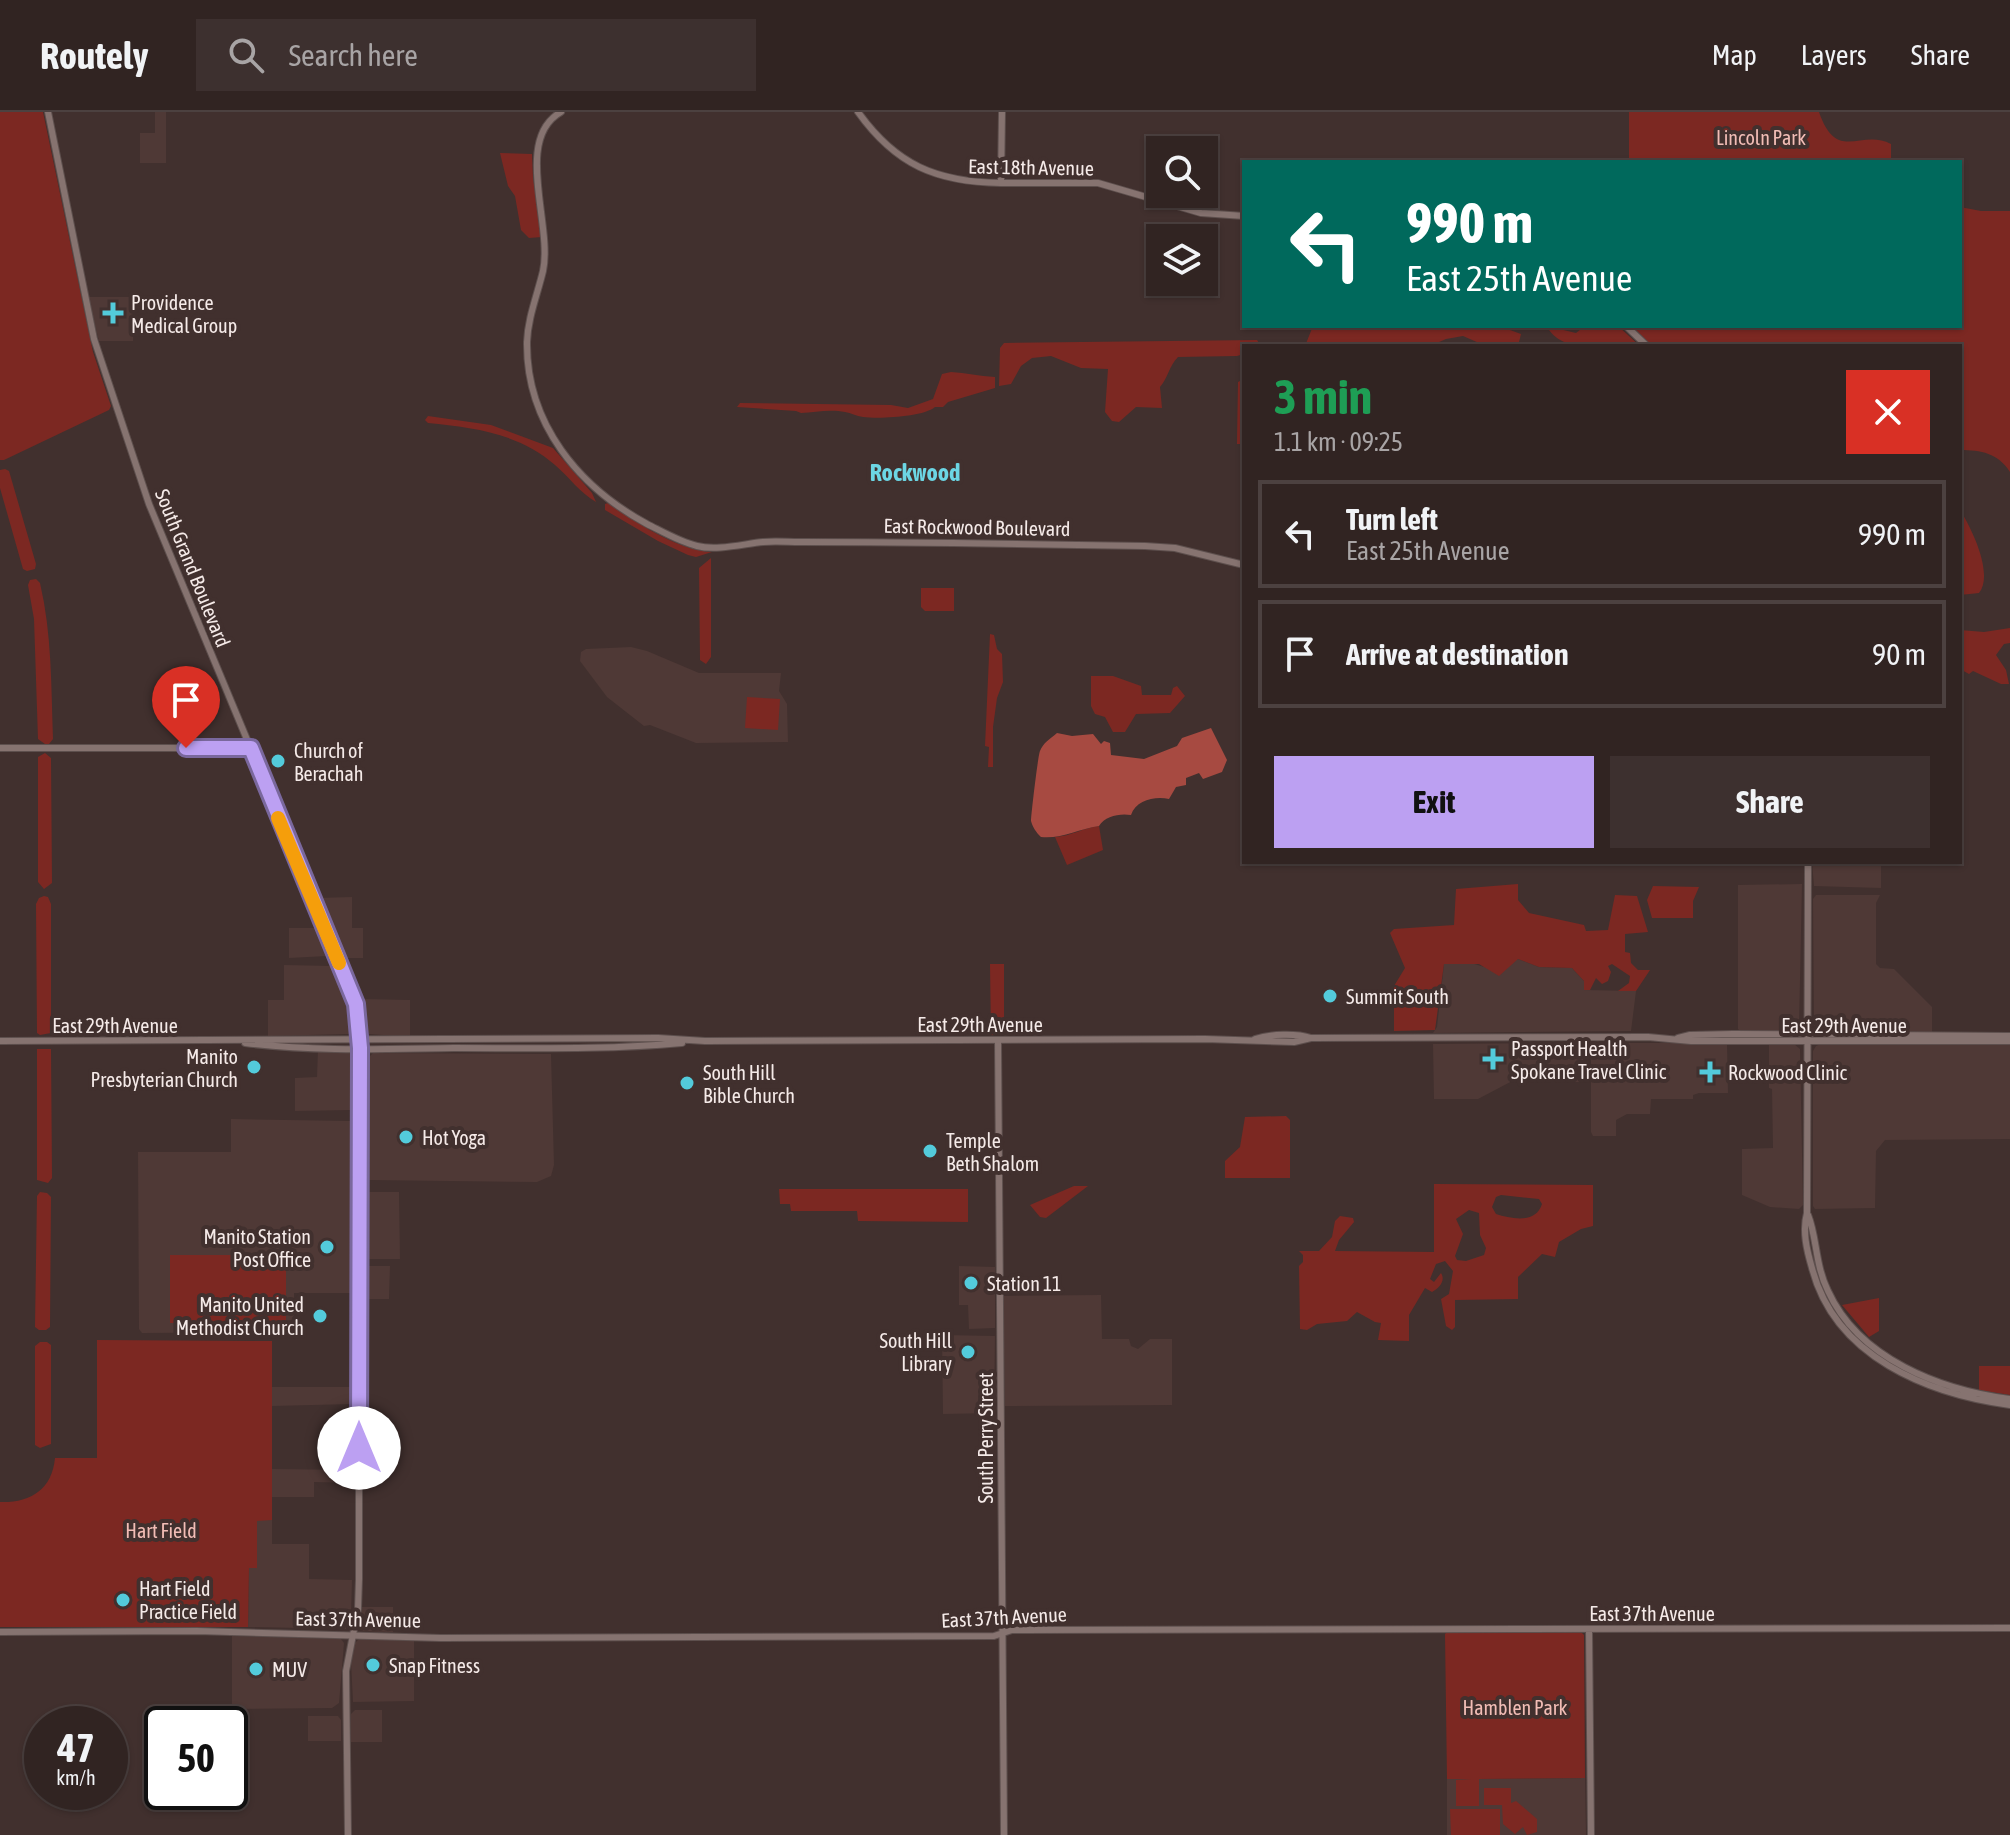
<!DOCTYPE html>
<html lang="en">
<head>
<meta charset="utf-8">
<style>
	body { margin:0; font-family:"Asap Condensed",sans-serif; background:#3d302f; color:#f1f3f6; height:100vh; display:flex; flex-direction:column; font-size:30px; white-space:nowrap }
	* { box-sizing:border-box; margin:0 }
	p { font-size:26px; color:#a8a4a5 }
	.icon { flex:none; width:44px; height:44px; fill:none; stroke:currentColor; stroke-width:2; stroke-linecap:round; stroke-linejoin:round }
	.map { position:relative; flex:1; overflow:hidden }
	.drawer { position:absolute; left:1242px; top:232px; width:720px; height:520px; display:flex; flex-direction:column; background:#312422; border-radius:0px; box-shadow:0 2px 6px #0004,0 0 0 2px #4c4140 }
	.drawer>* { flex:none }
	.top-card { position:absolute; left:1242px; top:48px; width:720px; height:168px; border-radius:0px; box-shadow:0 2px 6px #0004,0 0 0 2px #4c4140; background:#00695c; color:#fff; overflow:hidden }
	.tools { position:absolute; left:1146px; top:24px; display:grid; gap:16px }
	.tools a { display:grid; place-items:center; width:72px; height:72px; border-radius:0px; background:#312422; box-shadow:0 2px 6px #0004,0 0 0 2px #4c4140; font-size:40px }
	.speed { position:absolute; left:24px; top:1594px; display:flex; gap:16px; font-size:40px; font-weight:700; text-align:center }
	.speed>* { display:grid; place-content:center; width:104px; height:104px; border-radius:50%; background:#312422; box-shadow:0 2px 6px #0004,0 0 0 2px #4c4140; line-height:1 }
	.speed small { font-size:20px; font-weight:400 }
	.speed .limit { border:4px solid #111; border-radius:12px; background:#fff; color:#111 }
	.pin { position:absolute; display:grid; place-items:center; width:68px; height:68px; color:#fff; margin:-82px -34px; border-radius:50% 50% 50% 0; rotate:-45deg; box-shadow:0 0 8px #0007 }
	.pin .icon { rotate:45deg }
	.me { position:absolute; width:88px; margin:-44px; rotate:0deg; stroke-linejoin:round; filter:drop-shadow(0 0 6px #0008) }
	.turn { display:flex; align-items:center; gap:28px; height:168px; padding:0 32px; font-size:36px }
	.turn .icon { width:104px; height:104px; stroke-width:2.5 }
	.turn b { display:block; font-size:56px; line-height:68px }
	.round { display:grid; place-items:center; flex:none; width:84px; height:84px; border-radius:0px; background:#3d302f }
	.headline { display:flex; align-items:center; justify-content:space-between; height:136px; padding:0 32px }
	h1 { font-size:48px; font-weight:700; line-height:60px; color:#1e9e55 }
	.primary-button { display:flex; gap:16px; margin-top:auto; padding:16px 32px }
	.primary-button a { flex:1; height:92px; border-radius:0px; background:#bca0f2; color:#111; font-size:32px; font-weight:700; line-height:92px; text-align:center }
	.primary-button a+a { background:#3d302f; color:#f1f3f6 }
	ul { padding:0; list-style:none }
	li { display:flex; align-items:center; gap:24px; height:108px; margin:0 16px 12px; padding:0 16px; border:4px solid #4c4140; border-radius:0px }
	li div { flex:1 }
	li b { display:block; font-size:30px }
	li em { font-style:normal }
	header { display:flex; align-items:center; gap:48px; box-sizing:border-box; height:112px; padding:0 40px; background:#312422; border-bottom:2px solid #4c4140 }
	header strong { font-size:38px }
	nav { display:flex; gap:44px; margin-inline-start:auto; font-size:28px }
	.search { width:560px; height:72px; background:#3d302f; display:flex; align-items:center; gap:20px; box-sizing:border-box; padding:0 28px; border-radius:0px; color:#a8a4a5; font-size:30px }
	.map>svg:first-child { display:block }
</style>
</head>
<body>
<header>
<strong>Routely</strong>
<div class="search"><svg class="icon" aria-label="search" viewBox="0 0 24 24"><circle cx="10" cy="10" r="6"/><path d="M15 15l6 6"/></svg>Search here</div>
<nav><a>Map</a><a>Layers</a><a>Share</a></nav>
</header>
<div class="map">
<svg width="2010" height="1723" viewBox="0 0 2010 1723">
	<rect width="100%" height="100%" fill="#41302e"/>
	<path fill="#4f3936" d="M155 0H166V51H140V21H155Z
		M88 185H142V197H133V229H99Z
		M631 535 647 539 699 561H781L779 579 787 592 788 630 696 631 650 613 644 614 607 585 580 549 581 540 586 537Z
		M1812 750H1881V776L1814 774Z
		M1802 772 1799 916 1794 919H1740L1738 917V773Z
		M1816 783H1880L1876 791V852L1880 856 1894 857 1932 895V920H1819L1814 917 1813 787Z
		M352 785V816H363V846H345L317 786Z
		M289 816H318L327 844 289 846Z
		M1518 847 1539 855 1572 856 1584 869V878L1636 879 1631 919 1433 921 1437 915 1444 852 1471 851 1491 857Z
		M284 853 332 854 347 890 352 918 349 922 268 924V888H284Z
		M361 887 410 888V925L369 922Z
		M1579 931 1583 935V970H1568L1556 959H1531L1478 987H1434L1433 932Z
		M1595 931H1727L1728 981H1699L1693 983V987H1651L1650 1002H1627L1616 1008V1024H1593L1591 1020V935Z
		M1769 932H1794L1800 937 1803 1093 1799 1097 1770 1095 1742 1083V1037L1773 1036 1772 977 1769 976Z
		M1821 932H2010V1027L1885 1028 1876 1039 1875 1096 1815 1097 1813 1094V939L1816 934Z
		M318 938 351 941V998L295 999V966L317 965Z
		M373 941 551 942 554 1053 551 1064 537 1070 369 1068 368 946Z
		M231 1007 351 1009 353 1181H294V1220L142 1221 139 1217 138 1040H231Z
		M369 1080H399L400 1147H368L364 1145 365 1084Z
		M365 1154H390L389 1187H363Z
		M959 1154 995 1155V1216L969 1217 968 1193H959Z
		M1101 1183 1102 1227H1129L1131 1234 1138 1237 1150 1227H1172V1293L1005 1294 1003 1184Z
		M942 1223 995 1224 994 1301 943 1302Z
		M272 1275H353V1292L272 1294Z
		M272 1357 353 1358V1371L314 1370V1385H272Z
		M257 1408H272V1432H309V1467L352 1468 351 1503 346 1517 248 1515 249 1456 257 1455Z
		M362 1495H393V1520L363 1519 359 1514Z
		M232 1524 341 1527 344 1531 339 1591 332 1596 232 1597Z
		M360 1526 414 1529V1589L353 1590 351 1550 355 1531Z
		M355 1598H382V1630H351V1602Z
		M308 1604H338L341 1608V1629H308Z
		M1585 1666 1586 1723H1447V1667Z"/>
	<path fill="#7c2822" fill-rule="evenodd" d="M0 0H43L93 240 111 294 109 298 4 348H0Z
		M1629 0H1819C1837 52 1861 16 1891 32V47H1942L1949 50H1629Z
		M500 41 532 42 533 66 542 125 529 126 521 118 515 84 508 74Z
		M1960 95 1981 99H2010V360C1998 341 1981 338 1960 338V234H1652L1632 214H1960Z
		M1313 214H1499L1521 222 1518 234H1486L1463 224 1446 227 1430 234H1305Z
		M1585 214H1618L1640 234C1612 234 1567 243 1549 218L1551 215 1576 221Z
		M1257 228 1261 234H1244V242L1237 244 1178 245C1169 254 1168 266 1160 275L1162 296 1136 295 1119 310 1112 309 1105 300 1108 257 1081 256 1051 244 1032 246 1021 254 1011 272 999 274 1000 236 1004 231Z
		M951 260C966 261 979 264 995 265V276L948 290 943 295H935C923 305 880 307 863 305 856 304 851 301 845 300 831 297 815 300 801 301L796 299 737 295 740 291 891 293 908 296 933 287 942 262Z
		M1244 267V406H1240L1241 332H1237L1238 270Z
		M428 304 491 313 553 336 592 381 596 390C580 381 569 365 555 353 521 322 472 315 428 311L425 308Z
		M5 357 9 359 36 452 35 457 27 459 23 457 0 376V358Z
		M608 391C638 411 676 438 712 440L696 445 688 443 658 429 605 398V392Z
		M1960 398C1972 417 1994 462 1979 481L1960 483Z
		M711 446V545L706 552 700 548 699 456Z
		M36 467 40 471C52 522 51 574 53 627L49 632H45L38 627 34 507 28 473 30 468Z
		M921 476H954V499H925L921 495Z
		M2010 516V531L2004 532 1996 543 2006 558 2009 572H2001L1973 559 1969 562 1960 557V518L1984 520Z
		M990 522 994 523 997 537 1002 542 1003 570 997 586 993 615V655H988L989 635 985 634Z
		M1091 564H1113L1141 574 1142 583H1171L1173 576 1177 574 1185 584 1170 601 1136 602 1125 620H1113L1105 605 1095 602 1091 594Z
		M747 585 780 587 778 618 745 616Z
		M45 641 51 646 52 771 44 777 38 770V645Z
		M1099 714 1103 738 1067 753 1055 725C1071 724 1083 716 1099 714Z
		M1518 772V788L1529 801 1584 813 1586 819 1608 818 1615 783 1637 784 1648 820 1625 822V840L1630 841 1631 851 1638 858H1650L1636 879H1618L1629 871 1630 864 1612 852 1608 854 1611 860 1608 869 1602 872 1596 866 1590 878H1584V869L1572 856 1539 855 1518 847 1499 864 1479 852H1444L1435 918 1394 919V874L1405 856 1390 821 1394 817 1454 813 1456 777Z
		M1653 774 1699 775 1693 789V806H1652L1647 788Z
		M44 784 48 785 51 792V921L40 923 37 921 36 792 39 786Z
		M990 852H1004V923H991Z
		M37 937H51L52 1066 48 1071 37 1068Z
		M1286 1004 1290 1008V1066H1225V1049L1240 1035 1245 1005Z
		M1434 1072 1593 1073V1114L1581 1117 1559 1130 1555 1145 1542 1142 1518 1165V1187L1455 1188V1215L1452 1218 1446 1214 1441 1187 1449 1182 1453 1159 1445 1149 1436 1152 1430 1167 1434 1170 1441 1161C1446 1169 1439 1176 1432 1180L1425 1176 1409 1203V1229L1378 1228 1381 1211 1375 1210 1357 1200 1347 1209 1317 1212 1307 1218 1300 1217 1299 1154 1303 1150V1143L1299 1139H1319L1332 1125 1335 1109 1340 1104 1353 1106 1354 1110 1339 1128 1335 1139 1434 1140ZM1501 1083 1539 1087 1542 1092C1536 1112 1512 1107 1496 1102L1492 1095 1496 1085ZM1469 1098 1479 1101 1480 1123 1486 1136 1484 1143 1466 1149 1457 1148 1455 1144 1463 1122 1456 1107Z
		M1074 1074H1088L1046 1106 1040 1105 1030 1093Z
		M779 1077H968V1110L858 1109 857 1099H791L790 1092H780Z
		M40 1080 47 1081 51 1085 50 1215 46 1218H39L35 1215 37 1084Z
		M170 1143H286V1211H170Z
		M1879 1186V1219L1869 1225 1842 1193Z
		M97 1228 272 1229V1408L257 1409V1456H249L248 1515H0V1390C30 1391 52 1378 55 1346H97Z
		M40 1230H47L51 1233V1332L40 1336 35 1333V1234Z
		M1979 1254H2010V1283L1979 1278Z
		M1580 1519 1584 1523 1585 1666 1479 1667V1694H1456V1668L1471 1667H1447L1445 1522 1447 1520Z
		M1484 1676H1511V1691L1516 1689 1537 1707V1720L1527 1723 1523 1715 1515 1722 1503 1712 1502 1693H1484Z
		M1450 1697H1500V1723H1451Z"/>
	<path fill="#a74a41" d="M1211 616 1227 648 1222 660 1203 667 1199 661 1186 666V673L1176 675 1169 687C1155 684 1136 688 1131 703 1120 701 1105 704 1099 714 1078 717 1062 727 1041 725 1036 720 1033 716 1031 709 1031 704 1038 643 1040 639 1043 631 1050 627 1057 621L1072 624 1093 622 1101 632 1104 629 1110 631 1111 643 1144 647 1177 634 1182 626Z"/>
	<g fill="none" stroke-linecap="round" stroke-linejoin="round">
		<g stroke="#5d4f4d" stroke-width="8">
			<path id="tertiary" d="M561 0C513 27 553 113 543 159 537 184 528 205 527 230 526 312 579 375 647 412 663 420 680 430 697 434 717 439 743 432 763 430 775 429 788 430 800 430 915 430 1030 432 1145 434L1175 436 1244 453
				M858 0C896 53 936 70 1001 71
				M0 636H251
				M998 928 1004 1723
				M1589 1517 1591 1723
				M0 1520 197 1519 441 1526 994 1524 1012 1518 2010 1516"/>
		</g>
		<g stroke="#5d4f4d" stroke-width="8">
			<path id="secondary" d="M48 0 94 227 149 392 350 875 359 909V1467L358 1497 346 1559 348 1723
				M1002 0 1001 71H1098L1201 101 1244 104
				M1626 214 1647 234
				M1808 750 1807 1101C1802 1119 1807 1139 1812 1156 1835 1245 1928 1282 2010 1293
				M1678 926 1690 923 1733 922 2010 924
				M1255 927C1270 922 1296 921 1311 926L1648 925 1691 929H2010
				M0 929 658 926 705 929 1205 927 1294 930 1311 926
				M245 931C314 940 385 937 454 936 530 936 606 938 682 931
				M1808 1103C1817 1125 1815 1153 1828 1179 1859 1247 1940 1278 2010 1287"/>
		</g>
		<use href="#tertiary" stroke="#867370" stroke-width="6"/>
		<use href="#secondary" stroke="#867370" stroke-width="6"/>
	</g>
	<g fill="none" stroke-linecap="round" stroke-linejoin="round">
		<g stroke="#7a689d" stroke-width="20">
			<path id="route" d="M186 636H251L356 892 360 936 359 1336"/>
		</g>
		<use href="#route" stroke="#bca0f2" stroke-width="14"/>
		<path stroke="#f59e0b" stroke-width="14" d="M278 706 339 851"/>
	</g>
	<g fill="#53cbdb" stroke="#41302e" stroke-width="3">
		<path d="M109 189h8v8h8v8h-8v8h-8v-8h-8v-8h8z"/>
		<circle cx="278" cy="649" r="8"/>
		<circle cx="1330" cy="884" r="8"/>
		<path d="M1489 935h8v8h8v8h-8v8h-8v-8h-8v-8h8z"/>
		<circle cx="254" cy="955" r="8"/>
		<path d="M1706 948h8v8h8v8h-8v8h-8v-8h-8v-8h8z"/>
		<circle cx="687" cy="971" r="8"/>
		<circle cx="406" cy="1025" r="8"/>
		<circle cx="930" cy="1039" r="8"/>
		<circle cx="327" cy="1135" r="8"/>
		<circle cx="971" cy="1171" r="8"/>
		<circle cx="320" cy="1204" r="8"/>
		<circle cx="968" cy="1240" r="8"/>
		<circle cx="123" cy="1488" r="8"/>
		<circle cx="373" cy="1553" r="8"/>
		<circle cx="256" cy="1557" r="8"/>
	</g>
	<g text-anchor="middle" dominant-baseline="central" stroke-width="8" stroke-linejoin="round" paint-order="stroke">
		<g font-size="20" fill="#f2bdb6" stroke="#41302e">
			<text x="1761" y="25">Lincoln Park</text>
			<text x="161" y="1418">Hart Field</text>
			<text x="1515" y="1595">Hamblen Park</text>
		</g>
		<g font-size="20" fill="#f5eae8" stroke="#41302e">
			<text transform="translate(1031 55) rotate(1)">East 18th Avenue</text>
			<text transform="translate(977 415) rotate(1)">East Rockwood Boulevard</text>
			<text transform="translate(193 456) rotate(68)">South Grand Boulevard</text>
			<text x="980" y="912">East 29th Avenue</text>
			<text x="115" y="913">East 29th Avenue</text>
			<text x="1844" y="913">East 29th Avenue</text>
			<text transform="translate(985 1326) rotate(-90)">South Perry Street</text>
			<text x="1652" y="1501">East 37th Avenue</text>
			<text transform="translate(1004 1505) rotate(-3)">East 37th Avenue</text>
			<text transform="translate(358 1507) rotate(1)">East 37th Avenue</text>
		</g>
		<g font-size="20" fill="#f5eae8" stroke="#41302e" text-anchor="start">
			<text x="131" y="190">Providence<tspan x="131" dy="23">Medical Group</tspan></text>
			<text x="294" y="638">Church of<tspan x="294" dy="23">Berachah</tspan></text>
			<text x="1346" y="884">Summit South</text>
			<text x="1511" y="936">Passport Health<tspan x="1511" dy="23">Spokane Travel Clinic</tspan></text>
			<text x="238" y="944" text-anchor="end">Manito<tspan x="238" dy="23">Presbyterian Church</tspan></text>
			<text x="703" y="960">South Hill<tspan x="703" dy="23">Bible Church</tspan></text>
			<text x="1728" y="960">Rockwood Clinic</text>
			<text x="422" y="1025">Hot Yoga</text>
			<text x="946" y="1028">Temple<tspan x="946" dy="23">Beth Shalom</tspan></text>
			<text x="311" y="1124" text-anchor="end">Manito Station<tspan x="311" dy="23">Post Office</tspan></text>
			<text x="987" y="1171">Station 11</text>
			<text x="304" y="1192" text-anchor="end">Manito United<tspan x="304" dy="23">Methodist Church</tspan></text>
			<text x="952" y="1228" text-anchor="end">South Hill<tspan x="952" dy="23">Library</tspan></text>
			<text x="139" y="1476">Hart Field<tspan x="139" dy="23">Practice Field</tspan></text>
			<text x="389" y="1553">Snap Fitness</text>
			<text x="272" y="1557">MUV</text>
		</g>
		<g font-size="24" font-weight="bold" fill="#6cd6e4" stroke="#41302e">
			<text x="915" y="360">Rockwood</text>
		</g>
	</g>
</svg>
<div class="tools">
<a><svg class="icon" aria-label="search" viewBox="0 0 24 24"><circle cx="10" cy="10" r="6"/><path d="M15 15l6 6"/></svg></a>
<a><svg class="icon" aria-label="layers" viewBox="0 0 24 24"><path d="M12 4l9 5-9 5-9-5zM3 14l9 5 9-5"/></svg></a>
</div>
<div class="speed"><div>47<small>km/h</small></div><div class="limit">50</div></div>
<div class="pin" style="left:186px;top:636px;background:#d93025"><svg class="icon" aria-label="arrive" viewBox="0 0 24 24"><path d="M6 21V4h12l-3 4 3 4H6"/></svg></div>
<svg class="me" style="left:359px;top:1336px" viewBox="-20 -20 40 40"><circle r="19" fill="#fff"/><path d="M0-13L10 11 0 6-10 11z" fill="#bca0f2"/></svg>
<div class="top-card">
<div class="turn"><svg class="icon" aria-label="left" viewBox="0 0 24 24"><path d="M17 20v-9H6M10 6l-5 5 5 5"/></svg><div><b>990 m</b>East 25th Avenue</div></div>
</div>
<section class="drawer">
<div class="headline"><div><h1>3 min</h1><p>1.1 km · 09:25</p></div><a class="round" style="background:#d93025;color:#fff"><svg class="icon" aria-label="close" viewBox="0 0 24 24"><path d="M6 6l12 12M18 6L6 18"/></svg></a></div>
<ul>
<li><svg class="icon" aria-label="left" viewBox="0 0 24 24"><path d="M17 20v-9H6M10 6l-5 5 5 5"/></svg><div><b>Turn left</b><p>East 25th Avenue</p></div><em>990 m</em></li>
<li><svg class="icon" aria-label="arrive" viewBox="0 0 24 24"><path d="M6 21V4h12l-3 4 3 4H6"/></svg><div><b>Arrive at destination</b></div><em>90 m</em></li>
</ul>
<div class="primary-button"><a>Exit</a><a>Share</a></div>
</section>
</div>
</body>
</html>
